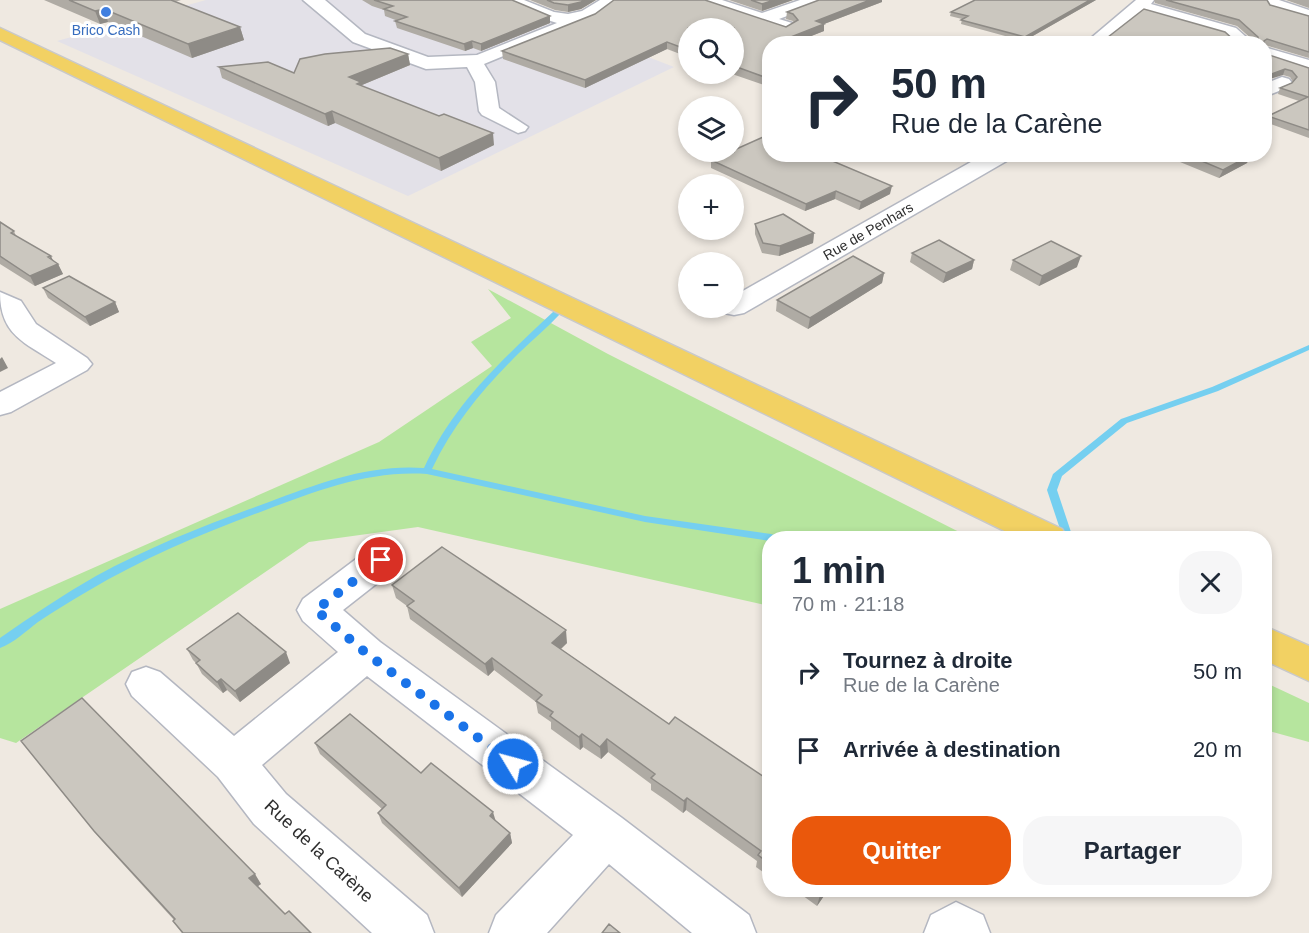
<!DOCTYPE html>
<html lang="fr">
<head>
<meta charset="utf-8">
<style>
	body { margin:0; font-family:Helvetica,sans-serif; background:#f6f6f7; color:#1f2937; height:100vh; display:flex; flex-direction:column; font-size:22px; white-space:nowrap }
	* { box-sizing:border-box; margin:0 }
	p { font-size:20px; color:#747a83 }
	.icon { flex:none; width:33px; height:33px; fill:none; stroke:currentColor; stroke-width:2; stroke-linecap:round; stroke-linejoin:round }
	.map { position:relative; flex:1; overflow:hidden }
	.sheet { position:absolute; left:762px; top:531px; width:510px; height:366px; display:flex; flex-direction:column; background:#fff; border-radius:24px; box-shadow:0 3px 9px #0003 }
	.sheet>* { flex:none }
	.guide { position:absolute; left:762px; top:36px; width:510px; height:126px; border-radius:24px; box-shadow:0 3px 9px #0003; background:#fff; color:#1f2937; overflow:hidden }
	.tools { position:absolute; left:678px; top:18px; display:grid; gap:12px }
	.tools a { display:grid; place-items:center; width:66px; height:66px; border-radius:50%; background:#fff; box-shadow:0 3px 9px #0003; font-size:30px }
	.pin { position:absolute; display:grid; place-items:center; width:51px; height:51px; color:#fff; margin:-26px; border:3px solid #fff; border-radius:50%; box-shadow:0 2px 6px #0007 }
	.me { position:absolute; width:66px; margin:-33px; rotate:307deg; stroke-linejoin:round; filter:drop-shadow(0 0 4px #0008) }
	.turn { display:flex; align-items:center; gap:21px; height:126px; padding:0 30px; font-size:27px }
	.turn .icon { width:78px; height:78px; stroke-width:2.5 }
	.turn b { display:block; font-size:42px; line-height:51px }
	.round { display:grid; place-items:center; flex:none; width:63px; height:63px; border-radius:24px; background:#f6f6f7 }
	.headline { display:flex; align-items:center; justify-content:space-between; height:102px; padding:0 30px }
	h1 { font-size:36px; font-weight:700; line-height:45px }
	.cta { display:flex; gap:12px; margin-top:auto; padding:12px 30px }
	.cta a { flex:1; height:69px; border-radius:24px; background:#ea580c; color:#fff; font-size:24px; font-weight:700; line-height:69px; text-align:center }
	.cta a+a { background:#f6f6f7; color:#1f2937 }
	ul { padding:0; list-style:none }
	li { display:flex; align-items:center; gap:18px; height:78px; padding:0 30px }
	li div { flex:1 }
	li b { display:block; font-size:22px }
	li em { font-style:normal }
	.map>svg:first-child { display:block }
</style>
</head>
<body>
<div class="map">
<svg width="1309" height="933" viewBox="0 0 1309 933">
	<rect width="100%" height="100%" fill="#efe9e1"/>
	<path fill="#e3e1e8" d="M206 0H500L674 67 408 196 57 41Z"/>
	<path fill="#b6e59e" d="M488 289 608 354 971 538H770L769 606 418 527 309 542 16 743 0 738V609L379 442 492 366 471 342 511 318Z
		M1264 682 1309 703V742L1265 730Z"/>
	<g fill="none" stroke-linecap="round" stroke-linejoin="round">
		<path fill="#75cff0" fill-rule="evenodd" d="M553 312H559L560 314C547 328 532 340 519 353 483 389 454 423 432 469L645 516 771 534 774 535 776 538H770V541L645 522 427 474C369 470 316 491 263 511 203 533 144 558 88 591 71 601 54 611 38 622 26 631 14 643 0 648V638C31 616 63 595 96 576 151 546 210 523 269 502 319 483 370 464 424 468 454 403 502 360 553 312Z
			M1309 345V350L1218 391 1127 423 1062 476 1057 490 1073 538H1063L1047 490 1053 474 1121 419 1212 387Z"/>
		<g stroke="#b4b7c1" stroke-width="3">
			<path id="minor" d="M303 0H325L365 34 428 57 477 55 557 23 532 15 502 0H524L554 12 568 14 582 11 600 0H620L594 19 484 64 495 82 499 108 528 127 525 131 518 133 482 115 479 111 475 82 467 67 426 69 353 42Z
				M698 0H722L762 13 800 0H824L822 3 779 19 792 23 795 27 786 32 700 3Z
				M1136 0H1154L1151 4 1236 28 1254 44H1233L1224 36 1142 12 1104 44H1084Z
				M1263 0H1279L1309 10V20L1268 8Z
				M1264 47 1309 60V72L1264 58Z
				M1282 77 1289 79 1292 83 1289 87 1264 97V84Z
				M985 154H1013L1010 159 744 313 734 315 724 313 721 308H734V296Z
				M0 292 21 301 36 324 87 358 92 364 87 370 11 412 0 415V392L56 363C24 342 0 335 0 292Z
				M381 546 394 550 399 560 394 570 343 610 380 642 622 818 749 915 756 933H692L609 864 547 933H489L496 915 573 835 367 676 262 765 286 794 427 915 434 933H372L254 824 218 777 132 696 126 684 132 672 146 667 160 672 234 736 338 652 303 621 297 610 303 599 368 550Z
				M956 902 983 915 990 933H924L931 915Z"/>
		</g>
		<g stroke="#c9c9c9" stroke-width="3">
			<path id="major" d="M0 28 1062 529 1067 538H1019L0 40Z
				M1264 626 1309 646V681L1264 660Z"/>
		</g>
		<use href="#minor" fill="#fff" fill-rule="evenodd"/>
		<use href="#major" fill="#f2d163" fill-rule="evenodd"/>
	</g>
	<path fill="#afaba4" d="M44 0H181L175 2 240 27 244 40 192 58 108 22 100 24Z
		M362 0H512L550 16V23L481 51 473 48 465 51 397 28 395 21H398L385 16 384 10 372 6Z
		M530 0H596L581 9 568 12 555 10Z
		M729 0H793L762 11Z
		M1096 0 1024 41 961 24 962 19 950 16 951 12Z
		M1154 0H1267L1270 5 1309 16V58L1265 45 1266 54 1309 68V138L1265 122 1268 116 1299 101 1278 94 1280 88 1293 82 1290 77 1283 75 1235 41 1253 40 1237 26 1155 3Z
		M1286 0H1309V8Z
		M882 2 824 24V31L796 42V43L770 44V87L732 74H734V28H688V57L667 49 585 88 503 59 502 51 595 14 786 27 794 23 793 21 786 19 787 12Z
		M408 54 410 65 362 85V86L494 145 441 171 335 123 328 126 222 78 219 67 294 73Z
		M770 154H823L820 156 890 194 859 210 835 199 805 211 711 168V160Z
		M1183 154H1250L1247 163 1219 178 1180 162Z
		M0 222 14 231 16 236 58 264 63 274 35 286 0 264Z
		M755 224 814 233 813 243 779 256 762 253 755 234Z
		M912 253 974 260 972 269 943 283 910 262Z
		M1013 260 1077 267 1039 286 1010 270Z
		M884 273 882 283 808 329 776 311 777 300Z
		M43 288 115 302 119 312 90 326 48 298Z
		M392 585 567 643 561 649 669 724 770 781V877L756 867 757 861 686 810 683 813 667 801 651 790V784L608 752 601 759 583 747 580 750 551 729V722L538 713 536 702 494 670 488 676 410 619 407 606 396 598Z
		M187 649 290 663 240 702 227 690 223 693 202 674 196 663 193 660Z
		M21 741 261 884 258 886 285 914 311 933H182L173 921 174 920 102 841Z
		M315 743 421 773 510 833 512 843 462 897 382 823 378 813 382 809 320 754Z
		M795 890H828L817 906Z"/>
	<path fill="#8e8b86" d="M584 0H596L581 9 568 12V5Z
		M774 0H793L762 11V4Z
		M870 0H882V2L824 24V31L796 42V44H790L791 37 816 21Z
		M1090 0H1096L1024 41 1025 37Z
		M104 9 108 22 100 24 95 11Z
		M550 16V23L481 51V44Z
		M240 27 244 40 192 58 188 44Z
		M472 41 473 48 465 51 464 44Z
		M667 42V49L585 88V80Z
		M408 54 410 65 362 85 364 93 349 77Z
		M1285 69 1283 75 1264 81 1266 76Z
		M332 111 335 123 328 126 325 114Z
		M493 133 494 145 441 171 439 158Z
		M1251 155 1247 163 1219 178 1223 170Z
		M892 186 890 194 859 210 861 202Z
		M836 191 835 199 805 211 806 204Z
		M814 233 813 243 779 256 780 246Z
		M51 256 55 265 58 264 63 274 35 286 30 276Z
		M1081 256 1077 267 1039 286 1042 276Z
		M974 260 972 269 943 283 946 273Z
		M884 273 882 283 808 329 810 318Z
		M115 302 119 312 90 326 85 317Z
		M2 357 8 368 0 372V359Z
		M566 630 567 643 553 656 552 643Z
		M286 652 290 663 240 702 235 691Z
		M492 658 494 670 488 676 485 664Z
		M221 679 227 690 223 693 217 682Z
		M582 734 583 747 580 750 579 737Z
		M607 739 608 752 601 759 600 747Z
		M687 798 686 810 683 813 684 801Z
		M493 812 496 822 490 816Z
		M510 833 512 843 462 897 459 888Z
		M255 874 261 884 255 888 249 878Z
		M824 890H828L817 906 820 895Z"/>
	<path fill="#cbc7bf" stroke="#8e8b86" stroke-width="1.5" d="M69 0H171L240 27 188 44 104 9 95 11Z
		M374 0H512L550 16 481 44 472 41 464 44 395 21 407 17 384 9 393 6Z
		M547 0H584L581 2 568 5 554 3Z
		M614 0H705L786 27 798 20 793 14 787 12 819 0H870L816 21 824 24 791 37 797 39 791 42 797 44H770V79L734 66V28H688V50L667 42 585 80 502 51 595 14Z
		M751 0H774L762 4Z
		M975 0H1090L1025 37 961 20 968 16 951 12Z
		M1166 0H1267L1270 5 1309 16V52L1267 39 1264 41V44H1101L1103 41 1144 9 1225 32 1235 41 1258 40V37L1239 20Z
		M1264 45 1266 54 1309 68V130L1268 116 1308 97 1280 88 1292 83 1297 77 1292 71 1285 69 1266 76 1264 81Z
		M390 48 408 54 349 77 361 82 357 84 439 116 444 114 493 133 439 158 332 111 325 114 219 67 268 62 294 73 300 59 325 54Z
		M770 134V154H816L892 186 861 202 836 191 806 204 711 160 730 152H734V150Z
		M1185 154H1250L1251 155 1223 170Z
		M783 214 814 233 780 246 763 243 755 224Z
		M0 222 14 231 11 233 51 256 48 257 58 264 30 276 0 256Z
		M939 240 974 260 946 273 912 253Z
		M1051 241 1081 256 1042 276 1013 260Z
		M853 256 884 273 810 318 777 300Z
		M69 276 115 302 85 317 43 288Z
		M442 547 566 630 552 643 669 724 675 717 770 781V864L758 855 761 851 687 798 684 801 667 789 651 778 655 774 607 739 600 747 582 734 579 737 550 716 553 712 536 701 542 695 492 658 485 664 407 606 414 601 392 585Z
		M238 613 286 652 235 691 221 679 217 682 196 663 200 660 187 649Z
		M82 698 255 874 249 878 285 914 289 911 311 933H183L173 921 175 919 94 831 21 741Z
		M350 714 421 773 431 763 493 812 490 816 510 833 459 888 378 813 386 805 315 743Z
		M813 890H824L820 895Z
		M609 924 620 933H602Z"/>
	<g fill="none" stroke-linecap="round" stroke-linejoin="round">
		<path stroke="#1a73e8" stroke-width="10" stroke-dasharray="0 18" d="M381 560 316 610 366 653 513 764"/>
	</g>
	<circle fill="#3f7fe0" stroke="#fff" stroke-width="2" cx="106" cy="12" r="6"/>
	<g text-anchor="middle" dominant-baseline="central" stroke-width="6" stroke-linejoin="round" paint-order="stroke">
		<g font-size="14" fill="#366cbe" stroke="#fff">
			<text x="106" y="30">Brico Cash</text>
		</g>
		<g font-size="14" fill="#2e2e2e" stroke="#fff">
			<text transform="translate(868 231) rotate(-30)">Rue de Penhars</text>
		</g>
		<g font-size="18" fill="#2e2e2e" stroke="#fff">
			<text transform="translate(319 851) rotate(43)">Rue de la Carène</text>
		</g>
	</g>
</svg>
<div class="tools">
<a><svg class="icon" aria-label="search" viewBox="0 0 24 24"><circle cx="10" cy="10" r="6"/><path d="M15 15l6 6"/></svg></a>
<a><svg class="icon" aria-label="layers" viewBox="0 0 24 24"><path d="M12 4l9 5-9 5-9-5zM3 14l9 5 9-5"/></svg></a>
<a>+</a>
<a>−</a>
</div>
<div class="pin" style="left:381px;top:560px;background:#d93025"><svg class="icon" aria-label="arrive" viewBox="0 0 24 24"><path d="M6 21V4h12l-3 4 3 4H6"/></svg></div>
<svg class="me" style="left:513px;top:764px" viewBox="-20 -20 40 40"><circle r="17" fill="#1a73e8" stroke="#fff" stroke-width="3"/><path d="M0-11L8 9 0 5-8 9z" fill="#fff"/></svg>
<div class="guide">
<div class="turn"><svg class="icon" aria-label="right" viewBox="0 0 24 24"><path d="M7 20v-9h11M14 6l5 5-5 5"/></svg><div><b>50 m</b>Rue de la Carène</div></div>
</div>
<section class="sheet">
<div class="headline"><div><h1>1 min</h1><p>70 m · 21:18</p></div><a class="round"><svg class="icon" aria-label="close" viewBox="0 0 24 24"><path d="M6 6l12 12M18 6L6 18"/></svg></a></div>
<ul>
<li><svg class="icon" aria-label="right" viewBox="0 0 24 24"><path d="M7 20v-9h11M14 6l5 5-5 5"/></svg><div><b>Tournez à droite</b><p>Rue de la Carène</p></div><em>50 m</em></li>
<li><svg class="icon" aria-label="arrive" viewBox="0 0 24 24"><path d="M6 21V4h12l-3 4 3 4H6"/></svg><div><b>Arrivée à destination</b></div><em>20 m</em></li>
</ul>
<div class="cta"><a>Quitter</a><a>Partager</a></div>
</section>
</div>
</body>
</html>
